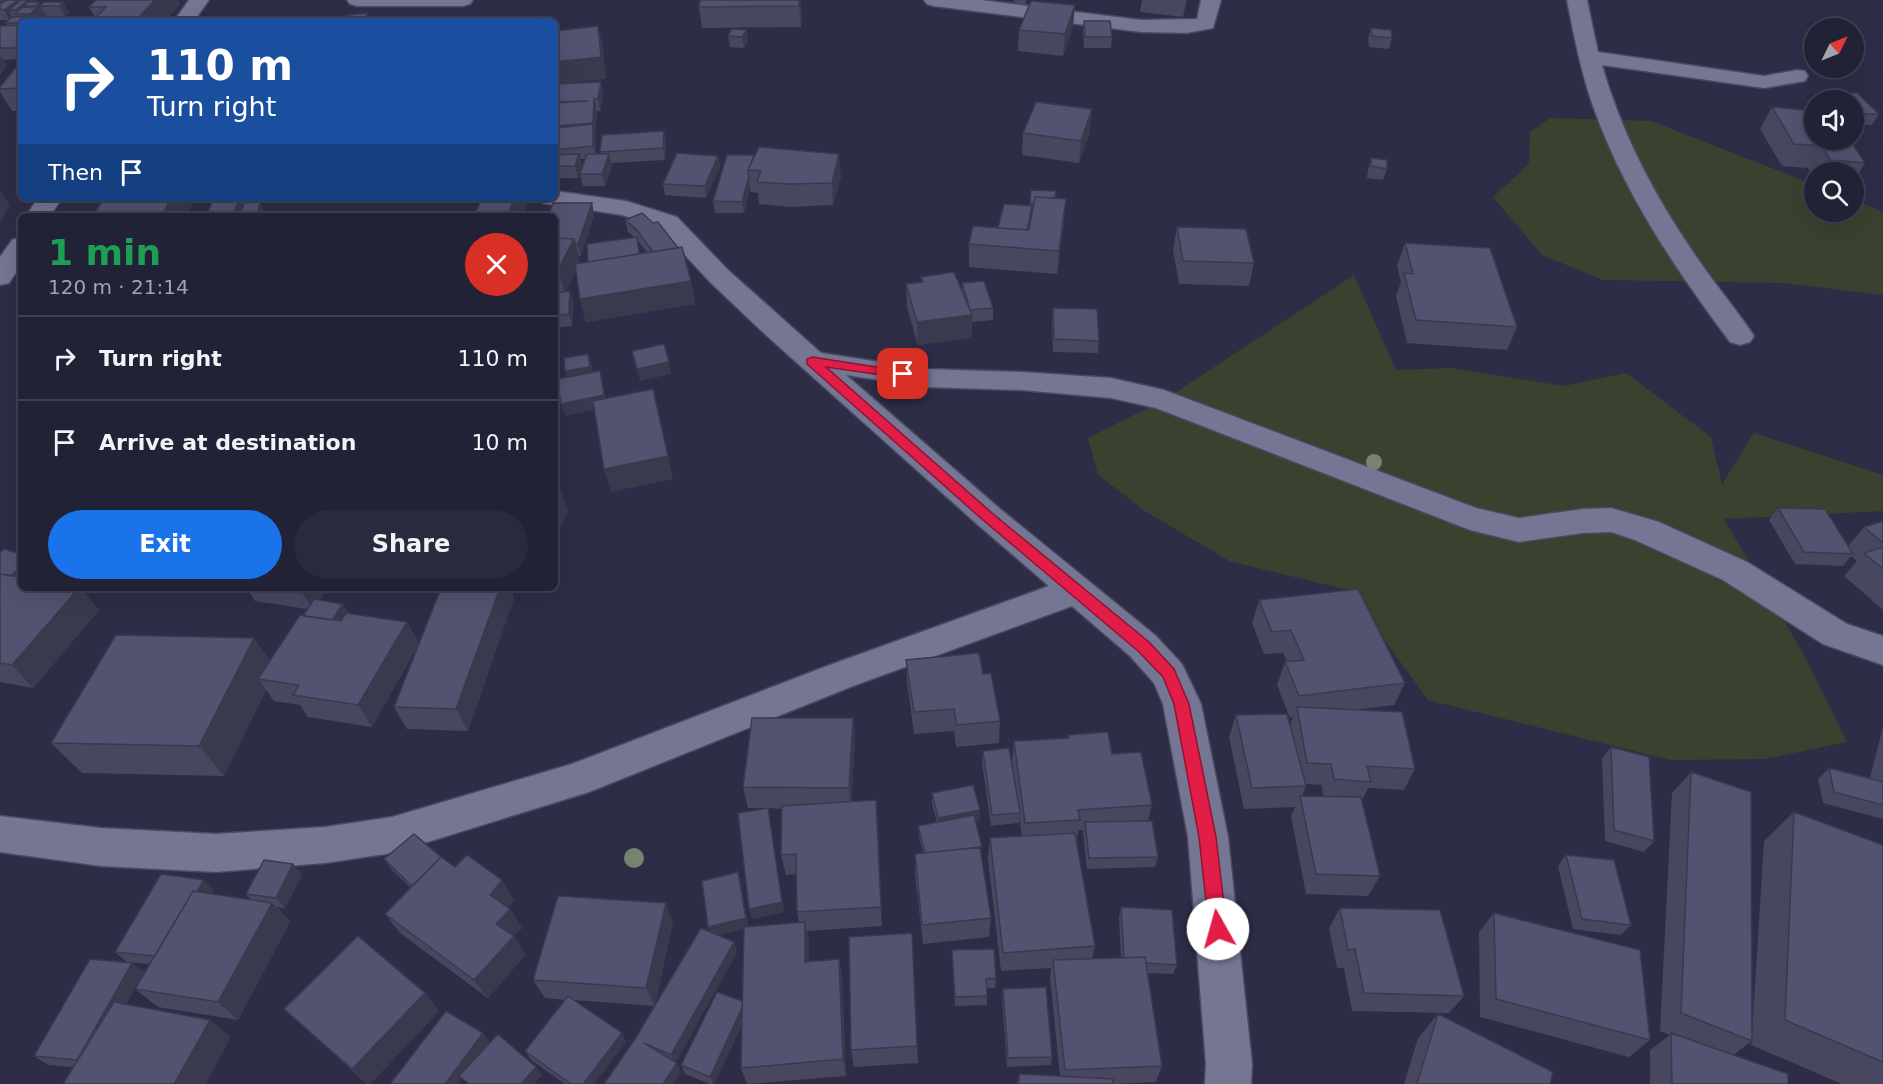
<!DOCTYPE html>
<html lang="en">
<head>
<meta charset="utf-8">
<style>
	body { margin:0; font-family:"DejaVu Sans",sans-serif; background:#2a2a3e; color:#f1f3f6; height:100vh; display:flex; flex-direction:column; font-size:22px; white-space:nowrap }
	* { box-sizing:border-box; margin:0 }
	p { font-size:20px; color:#a2a4ad }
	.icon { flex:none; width:33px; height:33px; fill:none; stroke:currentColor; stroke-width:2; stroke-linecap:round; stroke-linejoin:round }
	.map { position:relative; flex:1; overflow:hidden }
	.drawer { position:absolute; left:18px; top:213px; width:540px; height:378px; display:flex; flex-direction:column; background:#222236; border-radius:9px; box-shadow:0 6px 24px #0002,0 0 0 2px #3f3f51 }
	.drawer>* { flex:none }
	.top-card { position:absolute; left:18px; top:18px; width:540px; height:183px; border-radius:9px; box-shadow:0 6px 24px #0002,0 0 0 2px #3f3f51; background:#1a4fa0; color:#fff; overflow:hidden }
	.needle { width:39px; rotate:47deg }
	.tools { position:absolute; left:1804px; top:18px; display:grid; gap:12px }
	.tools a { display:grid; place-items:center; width:60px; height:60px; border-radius:50%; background:#222236; box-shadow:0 6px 24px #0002,0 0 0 2px #3f3f51; font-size:30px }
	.pin { position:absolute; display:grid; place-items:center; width:51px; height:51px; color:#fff; margin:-26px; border-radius:12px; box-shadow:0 3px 9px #0006 }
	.me { position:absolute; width:66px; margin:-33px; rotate:353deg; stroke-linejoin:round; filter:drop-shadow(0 0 4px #0008) }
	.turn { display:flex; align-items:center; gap:21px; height:126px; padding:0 30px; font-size:27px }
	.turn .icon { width:78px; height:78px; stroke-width:2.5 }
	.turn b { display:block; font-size:42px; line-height:51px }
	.then { display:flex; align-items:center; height:57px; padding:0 30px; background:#0003; gap:12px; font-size:22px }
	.round { display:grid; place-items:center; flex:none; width:63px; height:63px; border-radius:32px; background:#2a2a3e }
	.headline { display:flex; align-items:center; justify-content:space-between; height:102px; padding:0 30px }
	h1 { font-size:36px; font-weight:800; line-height:45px; color:#1e9e55 }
	.action { display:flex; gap:12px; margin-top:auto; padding:12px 30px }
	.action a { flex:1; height:69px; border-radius:36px; background:#1a73e8; color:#fff; font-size:24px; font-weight:800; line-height:69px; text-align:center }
	.action a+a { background:#2a2a3e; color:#f1f3f6 }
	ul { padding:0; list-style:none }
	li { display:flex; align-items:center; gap:18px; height:84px; padding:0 30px; border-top:2px solid #3f3f51 }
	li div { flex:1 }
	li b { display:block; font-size:22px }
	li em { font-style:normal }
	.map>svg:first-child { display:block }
</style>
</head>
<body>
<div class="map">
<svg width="1883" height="1084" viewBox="0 0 1883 1084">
	<rect width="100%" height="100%" fill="#2d2d48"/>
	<path fill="#3a412e" d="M1550 118 1651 121 1815 185V212H1854V200L1883 212V295L1783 283 1603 280 1542 255 1493 197 1529 164 1530 132Z
		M1354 275 1396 370 1452 368 1564 386 1626 373 1711 437 1722 484 1754 433 1883 475V511L1724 519 1804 655 1847 742 1765 759 1670 760 1428 700 1348 590 1229 561 1145 511 1098 475 1088 438 1164 400Z"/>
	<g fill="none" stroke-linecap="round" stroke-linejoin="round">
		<g stroke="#494a60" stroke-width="3">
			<path id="minor" d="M189 0H209L194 21H174Z
				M347 0H473L470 4 463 6H357L350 4Z
				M924 0H981L1141 20 1197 19 1201 0H1221L1213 28 1187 33 1141 32 934 6 927 4Z
				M1567 0H1587L1598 52 1764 76 1797 70 1805 71 1808 76 1805 81 1764 88 1602 65C1622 136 1658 202 1700 262 1717 287 1737 310 1754 336L1750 342 1740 345 1730 342C1676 270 1623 192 1593 106 1581 72 1574 36 1567 0Z
				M555 191 626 201 677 217 728 270 821 353 926 369 1022 372 1111 378 1164 390 1476 508 1519 518 1583 509 1611 508 1659 522 1747 562 1847 624 1883 636V665L1823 644 1723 580 1635 540 1611 532 1583 533 1519 542 1470 530 1156 408 1111 398 1022 390 926 387 846 375 999 508 1156 636 1182 664 1201 704 1228 837 1252 1064 1251 1084H1205L1206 1064 1188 837 1163 704 1154 683 1130 656 1072 606 853 686 589 792 392 853 325 863 216 872 101 866 0 852V816L101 828 216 834 325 827 392 817 572 764 827 666 1049 586 977 524 767 336 710 282 659 227 622 215 543 203 540 198H555Z
				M38 198H62L50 216H26Z
				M21 237V265L9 283 0 285V257L12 240Z"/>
		</g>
		<use href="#minor" fill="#747694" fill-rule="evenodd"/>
	</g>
	<g fill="#778270">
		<circle cx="1374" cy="462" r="8"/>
		<circle cx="634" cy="858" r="10"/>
	</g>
	<path fill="#474760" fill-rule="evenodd" d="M0 0 38 2 42 5 63 2 69 13 65 17H46L45 14 42 17 43 18 40 21H21V59L3 60 7 66 0 75V26L7 25 5 23 8 20H0Z
		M800 0 802 16 801 27 702 28 699 7Z
		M1014 0H1026V4H1014Z
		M1142 0H1187L1183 17 1140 12Z
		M180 4 165 21H92L95 18 89 7Z
		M1075 5 1073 26 1063 56 1018 51 1019 30Z
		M1084 21 1112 37 1111 48H1084L1083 31Z
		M1371 28 1392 38 1389 49 1369 47 1368 39Z
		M732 29 748 41 744 48 730 47 728 36Z
		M21 61V111H12L0 92V87Z
		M601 82 603 93 600 111H597L595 134 596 154H601L600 152 664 131 666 142 665 160 611 163 612 166 605 186H583L580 174 585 159H580L582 166 578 178H555V84Z
		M1829 93H1857L1879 114 1872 125H1854V100H1824Z
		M1772 107 1865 163 1854 181V172H1815V180L1808 168 1782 166 1760 129Z
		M1090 131 1079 163 1022 155 1023 133Z
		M727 155 841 177 833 205 790 207 759 204 758 193 751 192 750 188 744 213H715L713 201Z
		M718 156 720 167 706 198 665 195 663 184Z
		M1371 158 1387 169 1383 180 1367 178 1368 170Z
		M1031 190 1055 198 1064 222 1057 274 969 267V244L998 228 1030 206Z
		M102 198H195L186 216H93L103 200Z
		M592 203 594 215 581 256H578L580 262 579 263 588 262 634 237 628 232 625 220 691 281 695 304 586 322 580 299 576 270 565 292 574 303 572 326 555 328V216ZM637 240 638 241 647 252 640 254Z
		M1177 227 1254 263 1249 286 1179 284 1173 250Z
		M1405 243 1517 327 1507 350 1407 343 1396 296 1401 282 1397 266Z
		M921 277 962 290V283L993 308V320L972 322 971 338 918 345 907 307 906 284 921 283Z
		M1053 308 1099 341 1098 353 1053 352 1052 320Z
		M1778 508 1848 546 1864 527 1883 521V610L1844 576 1857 561 1851 556 1843 566 1795 564 1769 520Z
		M0 553 21 588 99 610 33 688 0 682Z
		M247 588H328L320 600 349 614 407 622 419 644 441 588H510L514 598 468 731 407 729 394 707 418 645 372 727 308 717 300 705 274 701 266 690 224 776 82 773 51 743 254 638 270 661 307 609 255 601Z
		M1259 600 1405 683 1394 705 1354 710 1415 769 1404 790 1368 788 1362 800 1380 876 1368 896 1306 894 1291 816 1295 807 1244 809 1229 737 1236 715 1290 725 1293 717 1290 718 1277 685 1285 662H1287L1283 653 1264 654 1252 623ZM1306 784 1322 785 1323 796H1302L1306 786Z
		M906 660 983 674 1000 721 999 743 956 747 954 731 914 734 907 682Z
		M853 718 855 740 851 802 876 800 882 926 807 931 809 941V961L839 959 842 977 846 1076 747 1084 741 1068 742 1025 714 1084H710L685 1074 681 1065 742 1001 744 929 718 935 734 942 737 952 676 1062 681 1072 673 1084H604L635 1039 655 1006 574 1000 626 1042 594 1084H565L531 1060 525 1051 566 1000 545 998 533 980 673 922 655 1005 709 931 708 927 741 883 748 927 799 923 797 912V874L786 875 781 855 782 809 768 808 784 912 752 919 749 909 764 808H748L743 787Z
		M1883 727V819L1823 803 1818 779 1829 768 1870 778Z
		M1068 735 1112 754 1152 805 1148 821 1158 857 1155 867 1087 869 1083 833 1084 830H1079L1076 841 1095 946 1092 959 1121 958 1119 917 1121 907 1177 965 1173 974 1148 973 1162 1066 1156 1082 1113 1084H1017L1019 1074 1060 1076 1050 978 1051 968 1001 971 988 859 990 838 1022 836 1019 816V823L991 826 982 762 983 751 1015 787 1012 762 1014 741 1067 738Z
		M1611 747 1654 841 1644 852 1605 841 1602 758Z
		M1691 772 1752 1033 1764 841 1794 812 1883 1062V1084H1842L1751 1045 1752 1041 1733 1055 1788 1084H1650V1050L1670 1035 1660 1031 1672 793Z
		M932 793 980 821 975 822 991 918 989 937 923 944 915 874V854L923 853 919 836 918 826 937 822 932 804Z
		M1566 855 1631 925 1621 935 1573 929 1558 866Z
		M441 857 455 867 514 900 508 907 510 909 522 928 514 936 525 955 488 998 400 933 385 914 411 888 392 870 384 859Z
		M302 874 285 908 277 907 290 922 238 1020 158 1007 135 989 150 964 127 962 115 952 214 890 212 894 251 900 246 894Z
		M1340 908 1464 996 1449 1013 1352 1011 1344 968H1337L1329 928Z
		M1494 913 1650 1040 1629 1057 1480 1017 1479 932Z
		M912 933 918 1063 854 1067 851 1050Z
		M952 950 996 978 995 988H987V1005L955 1006Z
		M144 972 126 1004 231 1037 73 1067 48 1065 34 1056Z
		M1003 989 1052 1057 1051 1065 1007 1067 1002 998Z
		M425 993 439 1011 370 1084H367L284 1009Z
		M1438 1014 1550 1084H1404L1418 1038Z"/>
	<path fill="#393a4e" d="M1 0H36L39 4 40 2 42 6H40L45 14 42 17 36 6H24L29 14H18L16 10H9L13 18 10 20 4 10 0 9V1Z
		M155 0H178L180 4 165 21H135Z
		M799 0H800L802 16 801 27 799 6Z
		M1186 0H1187L1183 17Z
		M63 2 69 13 65 17 59 6Z
		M1075 5 1073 26 1063 56 1065 34Z
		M37 8 43 18 40 21H34L30 14Z
		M367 13 369 21H365Z
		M28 16 31 21H23Z
		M598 26 603 47 606 79 555 84V62Z
		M747 30 748 41 744 48 742 37Z
		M21 41V58L15 48Z
		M0 54 7 66 0 75Z
		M601 82 603 93 600 111 598 99Z
		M594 99 597 111 595 134 596 158 593 146V123Z
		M1092 109 1090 131 1079 163 1081 141Z
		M664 131 666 142 665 160 663 148Z
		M579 154 582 166 578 178 575 166Z
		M609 154 612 166 605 186 602 174Z
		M839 154 841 177 833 205 832 183Z
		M718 156 720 167 706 198 705 186Z
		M749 176 750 188 744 213 742 202Z
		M0 190 10 206 0 222Z
		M171 198H195L186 216H166L164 212Z
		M240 198H251L243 216H232Z
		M515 198H528L529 201 523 216H507Z
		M1066 199 1064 222 1057 274 1059 251Z
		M260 202 266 213 265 216H257Z
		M592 203 594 215 581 256 578 244Z
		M1032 206 1031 218 1024 248V240Z
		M574 239 580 262 565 293 558 270Z
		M691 281 695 304 586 322 580 299Z
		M570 291 574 303 572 326 569 314Z
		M972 315 971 338 918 345 917 322Z
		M588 354 592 366 593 379 569 383 565 371Z
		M669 362 671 374 640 381 637 369Z
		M600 371 608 407 565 416 561 404Z
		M653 389 673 479 611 492 604 469Z
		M560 487 568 511 555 543V500Z
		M21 566V588L9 577Z
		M79 588H81L99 610 33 688 12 665Z
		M299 588H328L313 610Z
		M500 588H510L514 598 468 731 456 709Z
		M343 604 350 615 337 635 330 623Z
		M407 622 419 644 372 727 358 705Z
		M254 638 276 669 258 679 266 690 224 776 199 746Z
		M853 718 855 740 851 809 849 788Z
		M876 800 878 821 882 926 881 907Z
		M768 808 784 912 752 919 749 909Z
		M980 810V821L938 829V818Z
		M293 864 302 874 285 908 276 898Z
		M738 872 741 883 748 928 711 937 708 927Z
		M204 880 214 890 172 966 160 957Z
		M502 880 514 900 502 914 490 895Z
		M272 903 290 922 238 1020 218 1002Z
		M666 903 673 922 655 1006 646 988Z
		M510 909 522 928 514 936 525 955 488 998 474 980 496 924Z
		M805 922 809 941V980L805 962Z
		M734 942 737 952 675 1064 671 1055Z
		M839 959 842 977 846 1076 843 1059Z
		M132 963 144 972 91 1069 78 1060Z
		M425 993 439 1011 370 1084H368L352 1069Z
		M745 1002 748 1012 714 1084H713L710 1077Z
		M210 1020 231 1037 206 1084H174Z
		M483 1033 490 1042 463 1079 459 1076 462 1079 459 1084H445Z
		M622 1033 626 1042 594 1084H583Z
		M677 1063 681 1072 673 1084H663Z
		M536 1067 542 1075 534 1084H521Z"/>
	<path fill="#525370" stroke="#393a4e" stroke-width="1.5" d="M7 0H18L4 10 0 9V4Z
		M21 0H28L16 10H9Z
		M96 0H155L135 21H92L106 7H89Z
		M700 0H799V6L699 7Z
		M1031 1 1075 5 1065 34 1019 30Z
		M28 2H40L36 6H24Z
		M44 2H63L59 6H40Z
		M23 7 37 8 30 14H15Z
		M367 13 365 21H340L341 16Z
		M28 16 23 21H21V23H5L12 17Z
		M1084 21H1110L1112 37H1085Z
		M21 25V41L15 48H0V26Z
		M598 26 601 57 555 62V31Z
		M1371 28 1391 30 1392 38 1372 36Z
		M732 29 747 30 742 37 728 36Z
		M21 61V88L0 89V87Z
		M601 82 598 99H594L593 123 555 126V103L588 101 555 102V84Z
		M1829 93H1857L1879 114H1854V100H1836Z
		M1036 102 1092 109 1081 141 1023 133Z
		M1772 107 1815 111V140H1850L1865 163 1830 160 1822 146 1794 144Z
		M593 124V146L555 150V128Z
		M664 131 663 148 600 152 602 135Z
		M759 147 839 154 832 183 788 184 757 182 761 171 748 170Z
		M677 153 718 156 705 186 663 184Z
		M579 154 575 166H555V155Z
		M587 154H609L602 174H580Z
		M727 155H754L748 170 749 176 742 202 713 201Z
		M1371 158 1387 160V169L1371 166Z
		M1031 190 1056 191 1055 198 1035 197 1034 203H1030Z
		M1035 197 1066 199 1059 251 969 244 973 226 1029 230Z
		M104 198H171L164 212 93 216Z
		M214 198H240L232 216H206Z
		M482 198H515L507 216H474Z
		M260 202 257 216H240L244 203Z
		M553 203H592L578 244H575L574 239 555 238V216H548Z
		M1004 204 1032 206 1027 230 998 228Z
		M642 213 653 223 658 222 678 248 653 252 636 229 625 220Z
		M1177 227 1246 229 1254 263 1183 261Z
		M637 237 639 254 588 262 587 244Z
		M555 238 574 239 558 270H555Z
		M1405 243 1490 248 1517 327 1416 320 1404 273 1413 274Z
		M682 247 691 281 580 299 575 264Z
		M954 272 972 315 917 322 906 284 923 282 921 277Z
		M984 281 993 308 970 310 962 283Z
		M570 291 569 314 555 316V293Z
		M1053 308 1097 309 1099 341 1054 339Z
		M664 344 669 362 637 369 632 351Z
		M588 354 590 367 565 371 564 358Z
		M600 371 604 395 561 404 557 379Z
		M653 389 668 456 604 469 593 401Z
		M555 487H560L555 500Z
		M1778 508 1825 509 1853 554 1804 552Z
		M1883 521V543L1864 527Z
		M1883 547V569L1864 553Z
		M4 549 21 554V566L11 576 0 574V553Z
		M0 574 21 577V588H79L12 665 0 663Z
		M441 588H500L456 709 394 707Z
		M1358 589 1405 683 1299 696 1285 662 1304 660 1291 630 1272 632 1259 600Z
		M314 599 343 604 332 620 303 616Z
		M346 613 407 622 358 705 293 695 299 685 258 679 300 615 341 621Z
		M116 635 254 638 199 746 51 743Z
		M979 653 983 674 991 673 1000 721 957 725 954 709 914 712 906 660Z
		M1297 707 1402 712 1415 769 1367 766 1371 782 1334 779 1331 764 1307 763Z
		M1287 714 1306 786 1252 788 1236 715Z
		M752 718H853L849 788 743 787Z
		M1108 732 1112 754 1141 752 1152 805 1078 810 1080 820 1025 823 1014 741 1069 738 1068 735Z
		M1611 747 1649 757 1654 841 1614 830Z
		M1009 748 1020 813 992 815 983 751Z
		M1829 768 1883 782V805L1834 792Z
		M1691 772 1751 792 1752 1041 1681 1013Z
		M973 785 980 810 938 818 932 793Z
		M1300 796 1361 797 1380 876 1316 874Z
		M876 800 881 907 797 912 796 854 781 855 782 806Z
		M768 808 782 902 749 909 738 813Z
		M1794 812 1883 845V1062L1785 1020Z
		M974 815 982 847 925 853 918 826Z
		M1152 821 1158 857 1089 858 1085 822Z
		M1075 833 1095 946 1003 953 990 838Z
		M414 834 441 857 412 886 384 859Z
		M980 847 991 918 922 925 915 854Z
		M467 855 502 880 490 895 510 909 496 924 514 936 474 980 385 914 441 857 455 867Z
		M1566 855 1614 860 1631 925 1582 919Z
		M264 860 293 864 276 898 246 894Z
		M738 872 746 918 708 927 702 881Z
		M161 874 204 880 197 892 193 891 155 956 115 952Z
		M193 891 272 903 218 1002 135 989Z
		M558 896 666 903 646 988 533 980Z
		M1121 907 1172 910 1177 965 1146 963 1145 957 1124 958Z
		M1340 908 1440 910 1464 996 1364 993 1355 949 1348 950Z
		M1494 913 1640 950 1650 1040 1496 999Z
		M805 922V962L839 959 843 1059 741 1068 744 927Z
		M701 928 734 942 671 1055 644 1043 677 1063 663 1084H604L635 1039Z
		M912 933 917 1046 851 1050 849 937Z
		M358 936 425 993 352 1069 284 1009Z
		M994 949 996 978 986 979 987 996 955 997 952 950Z
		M1145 957 1162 1066 1065 1070 1053 960Z
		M90 959 132 963 77 1060 34 1056Z
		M1046 987 1052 1057 1008 1058 1003 989Z
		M717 992 742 1001V1008L710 1077 681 1065Z
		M568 996 622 1033 583 1084H571L525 1051Z
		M114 1002 210 1020 174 1084H63Z
		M446 1011 483 1033 445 1084H390Z
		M1438 1014 1553 1072 1550 1084H1417Z
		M1671 1033 1788 1074V1084H1672Z
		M498 1034 536 1067 521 1084H469L459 1076Z
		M1019 1074 1113 1079V1084H1019Z"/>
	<path fill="#e11d48" stroke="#92132f" stroke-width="1.5" d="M812 357 908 372V377L903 378 826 367 992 513 1149 642 1174 669 1189 704 1216 837 1227 929 1224 935 1218 938 1212 935 1209 929 1199 837 1174 704 1163 677 1138 651 983 520 807 364V359Z"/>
</svg>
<div class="tools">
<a><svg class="needle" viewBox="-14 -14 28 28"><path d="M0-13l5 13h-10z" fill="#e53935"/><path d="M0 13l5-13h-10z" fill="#a2a4ad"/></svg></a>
<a><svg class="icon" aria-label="sound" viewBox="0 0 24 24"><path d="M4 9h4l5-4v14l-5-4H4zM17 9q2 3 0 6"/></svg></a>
<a><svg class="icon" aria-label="search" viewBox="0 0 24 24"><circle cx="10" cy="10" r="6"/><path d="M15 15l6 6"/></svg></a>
</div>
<div class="pin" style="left:903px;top:374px;background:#d93025"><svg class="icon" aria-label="arrive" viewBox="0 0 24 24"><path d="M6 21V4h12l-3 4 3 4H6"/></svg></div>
<svg class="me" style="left:1218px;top:929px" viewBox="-20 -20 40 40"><circle r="19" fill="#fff"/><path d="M0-13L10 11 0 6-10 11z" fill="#e11d48"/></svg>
<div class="top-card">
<div class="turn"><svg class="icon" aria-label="right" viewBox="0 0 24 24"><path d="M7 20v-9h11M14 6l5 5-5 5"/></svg><div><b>110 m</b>Turn right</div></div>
<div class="then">Then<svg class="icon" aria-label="arrive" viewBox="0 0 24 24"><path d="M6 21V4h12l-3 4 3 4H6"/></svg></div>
</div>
<section class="drawer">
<div class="headline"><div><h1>1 min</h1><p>120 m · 21:14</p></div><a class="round" style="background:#d93025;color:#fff"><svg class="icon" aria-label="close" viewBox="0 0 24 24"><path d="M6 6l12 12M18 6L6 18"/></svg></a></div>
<ul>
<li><svg class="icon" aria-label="right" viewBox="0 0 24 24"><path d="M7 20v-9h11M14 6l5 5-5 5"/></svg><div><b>Turn right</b></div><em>110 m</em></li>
<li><svg class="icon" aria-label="arrive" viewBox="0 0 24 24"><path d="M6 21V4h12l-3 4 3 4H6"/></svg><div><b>Arrive at destination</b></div><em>10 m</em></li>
</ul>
<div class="action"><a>Exit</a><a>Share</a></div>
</section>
</div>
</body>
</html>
